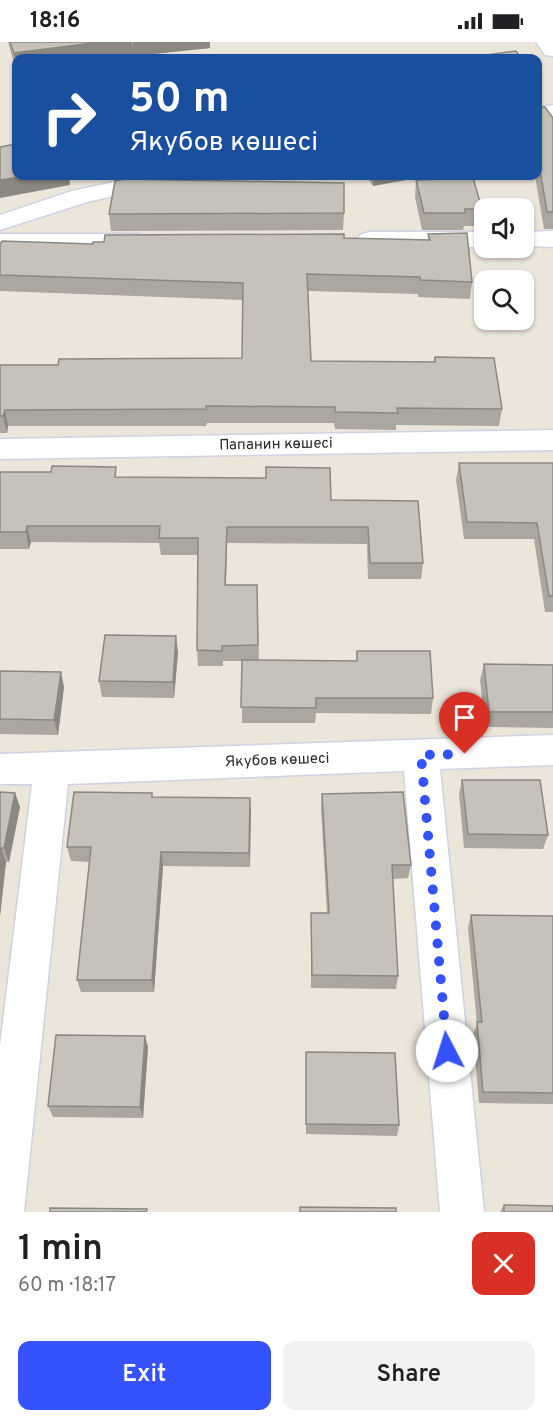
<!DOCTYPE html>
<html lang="en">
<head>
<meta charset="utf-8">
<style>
	body { margin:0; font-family:Overpass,sans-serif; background:#f2f2f2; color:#202124; height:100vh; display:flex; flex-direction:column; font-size:22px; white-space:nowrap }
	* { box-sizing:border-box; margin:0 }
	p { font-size:20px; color:#757577 }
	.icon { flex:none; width:33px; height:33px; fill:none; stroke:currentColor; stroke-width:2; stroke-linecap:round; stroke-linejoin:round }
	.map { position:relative; height:1170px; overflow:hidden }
	.sheet { display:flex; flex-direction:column; background:#fff; flex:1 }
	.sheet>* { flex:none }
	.hud { position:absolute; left:12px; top:12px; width:530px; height:126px; border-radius:12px; box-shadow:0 2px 4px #0004; background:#1a4fa0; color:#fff; overflow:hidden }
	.controls { position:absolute; left:474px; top:156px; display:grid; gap:12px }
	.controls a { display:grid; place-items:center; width:60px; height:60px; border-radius:12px; background:#fff; box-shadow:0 2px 4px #0004; font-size:30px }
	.pin { position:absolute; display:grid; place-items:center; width:51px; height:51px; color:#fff; margin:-62px -26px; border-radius:50% 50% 50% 0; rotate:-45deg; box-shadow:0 0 6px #0007 }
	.pin .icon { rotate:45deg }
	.me { position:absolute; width:66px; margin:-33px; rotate:355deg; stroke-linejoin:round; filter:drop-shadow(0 0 4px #0008) }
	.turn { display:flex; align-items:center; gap:21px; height:126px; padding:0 18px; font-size:27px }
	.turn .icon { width:78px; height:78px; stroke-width:2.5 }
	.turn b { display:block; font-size:42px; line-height:51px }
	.round { display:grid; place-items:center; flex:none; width:63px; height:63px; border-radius:12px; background:#f2f2f2 }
	.summary { display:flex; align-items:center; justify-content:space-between; height:102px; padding:0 18px }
	h1 { font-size:36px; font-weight:600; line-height:45px }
	.primary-button { display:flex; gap:12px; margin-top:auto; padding:12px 18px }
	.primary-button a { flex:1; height:69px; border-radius:12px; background:#3453ff; color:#fff; font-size:24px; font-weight:600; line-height:69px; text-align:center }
	.primary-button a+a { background:#f2f2f2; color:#202124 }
	.status { display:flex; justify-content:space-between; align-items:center; height:42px; padding:0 30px; background:#fff; direction:ltr }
	.status svg { height:16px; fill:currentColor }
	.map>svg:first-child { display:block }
</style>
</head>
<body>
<div class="status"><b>18:16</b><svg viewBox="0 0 49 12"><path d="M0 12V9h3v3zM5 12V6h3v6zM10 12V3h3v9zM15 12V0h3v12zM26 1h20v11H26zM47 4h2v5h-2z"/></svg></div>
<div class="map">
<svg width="553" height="1170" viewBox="0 0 553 1170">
	<rect width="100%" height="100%" fill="#ece5d9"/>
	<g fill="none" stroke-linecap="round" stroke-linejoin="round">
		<g stroke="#cfd2e3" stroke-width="3">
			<path id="minor" d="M536 0H553V14L545 13Z
				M553 63V77L537 80V66Z
				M142 134H185L181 139 87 160 0 188V173L72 149Z
				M553 189V205L524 204V190Z
				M369 190H484V205L369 206 360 203 356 198 360 193Z
				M0 192H138L147 195 151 200 147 205 138 208H0Z
				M553 693V723L440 727 484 1170H440L404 729 68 742 24 1170H0V1004L32 742H0V712Z"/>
		</g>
		<g stroke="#cfd2e3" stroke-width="3">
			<path id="secondary" d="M553 388V408L0 417V397Z"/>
		</g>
		<use href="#minor" fill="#fff" fill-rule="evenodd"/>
		<use href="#secondary" fill="#fff" fill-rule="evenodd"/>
	</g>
	<path fill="#aba79f" d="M8 0H210V6L134 14V12L16 28Z
		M537 55 538 65 553 76V187H544L535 134H537Z
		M367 134H422V135L373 144Z
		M416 138 482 167 479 184H464L463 188H422L415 155Z
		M344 171 343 188 111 189 109 172Z
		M428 192 472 240 470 257 418 255V252L308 249 311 319 434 320 435 315 502 367 499 384 396 383V388L335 387 334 381H207L206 384H8L7 391H0V323H58L242 316 243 258 0 249V202H93L344 196 428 198Z
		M459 421H553V570H545L534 497H464L456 438Z
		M0 430 118 436 331 458 423 521 421 537H368L367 502 227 501 226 543H257L259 618 356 619 357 609 433 656 431 672 316 671 315 681H242V619H223V624H198L197 608 198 513H161L159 501 31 500 29 507H0Z
		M178 610 174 656 102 655 99 639Z
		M484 622 553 623V686L485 685 480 638Z
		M0 629 64 645 58 693 0 692Z
		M462 738 548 793 543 807 464 806 459 752Z
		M0 750 15 751 20 765 9 820H6L0 874Z
		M322 752 411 823 408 836 393 837 398 934 396 947 311 946V871H327L321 766Z
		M153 755 250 756V825L163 824 154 950H81L77 938 90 820 71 819 67 805Z
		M471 873 553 874V1062L479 1061 473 992 477 982 468 886Z
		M148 1005 143 1076 53 1075 48 1064Z
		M306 1010 399 1083 397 1094 306 1092Z
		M504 1163 553 1170H500Z"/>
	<path fill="#8b8882" d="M101 0H132L134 12 101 16H16V28L14 11Z
		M133 0H210V6L134 14Z
		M25 134H69L70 143 0 156V138Z
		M374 134H422V135L373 144Z
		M5 368 8 384 7 391 3 374Z
		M27 484 31 500 29 507 26 490Z
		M227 485V501L225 559V543Z
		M176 594 178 610 174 656 173 640Z
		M61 630 64 645 58 693 54 678Z
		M15 751 20 765 9 820 4 806Z
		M250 756 251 770 250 825 249 811Z
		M1 806 6 820 0 874V817Z
		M161 810 163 824 154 950 152 938Z
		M145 994 148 1005 143 1076 140 1065Z"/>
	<path fill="#c7c2b9" stroke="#8b8882" stroke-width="1.5" d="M10 0H101L14 11Z
		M516 9 521 16H473L472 15Z
		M537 55 538 65H545L553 76V170H547L537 109Z
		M16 102V134H25L0 138V105Z
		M473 136 482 167H465V171H424L416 138Z
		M125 137 344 141V171L109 172 115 139Z
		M467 191 472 240 420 238V235L307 232 311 319 435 320V315L494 316 502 367 397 366 398 371 335 370V365L206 364V367L5 368 3 374H0V323H58L59 317 242 316 243 241 0 233V202L2 199 93 202V200H104L105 193 344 192V196L430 198 428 192Z
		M459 421H553V554H549L537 481 467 480Z
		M52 424 116 425 115 435 266 436V425L330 426 331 458 418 459 423 521H370L368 485H227L225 543H257L258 603 222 604V609L197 608 198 496H159L160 484H27L26 490H0V430H51Z
		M105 593 176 594 173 640 99 639Z
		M357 609H430L433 656H316V666L241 665 242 618 357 619Z
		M484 622 553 623V670H489Z
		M0 629 61 630 54 678 0 677Z
		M462 738H540L548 793 468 792Z
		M0 750 15 751 4 806H1L0 817Z
		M74 750 152 751V755L250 756 249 811 161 810 152 938H77L91 805H67Z
		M403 750 411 823H392L398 934 312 933 311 871H329L322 752Z
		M471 873 553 874V1051L483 1050 477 980H482Z
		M56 993 145 994 140 1065 48 1064Z
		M306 1010 395 1011 399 1083 306 1082Z
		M504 1163 553 1164V1170H504Z
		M300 1165 396 1166V1170H300Z
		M50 1166 147 1167 146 1170H50Z"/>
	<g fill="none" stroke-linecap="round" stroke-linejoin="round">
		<path stroke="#3453ff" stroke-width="10" stroke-dasharray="0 18" d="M447 1009 421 713 465 712"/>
	</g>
	<g text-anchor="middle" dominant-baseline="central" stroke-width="6" stroke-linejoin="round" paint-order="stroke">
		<g font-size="15" fill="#292929" stroke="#fff">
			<text transform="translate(276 403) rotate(-1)">Папанин көшесі</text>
			<text transform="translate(277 719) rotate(-2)">Якубов көшесі</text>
		</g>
	</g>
</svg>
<div class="controls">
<a><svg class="icon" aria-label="sound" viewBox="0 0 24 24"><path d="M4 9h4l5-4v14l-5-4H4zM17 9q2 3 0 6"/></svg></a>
<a><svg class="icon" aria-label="search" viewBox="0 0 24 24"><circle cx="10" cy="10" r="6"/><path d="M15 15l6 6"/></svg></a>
</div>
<div class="pin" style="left:465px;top:712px;background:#d93025"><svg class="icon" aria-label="arrive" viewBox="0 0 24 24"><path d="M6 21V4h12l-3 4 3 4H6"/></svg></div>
<svg class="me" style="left:447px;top:1009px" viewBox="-20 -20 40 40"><circle r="19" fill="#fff"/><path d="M0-13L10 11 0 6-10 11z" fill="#3453ff"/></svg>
<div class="hud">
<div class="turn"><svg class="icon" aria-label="right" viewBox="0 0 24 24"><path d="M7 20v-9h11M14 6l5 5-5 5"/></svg><div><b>50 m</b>Якубов көшесі</div></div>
</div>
</div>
<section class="sheet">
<div class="summary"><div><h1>1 min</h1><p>60 m · 18:17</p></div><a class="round" style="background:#d93025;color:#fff"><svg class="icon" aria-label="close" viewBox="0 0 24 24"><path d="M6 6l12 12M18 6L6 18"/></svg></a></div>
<div class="primary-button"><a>Exit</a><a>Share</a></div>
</section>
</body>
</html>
